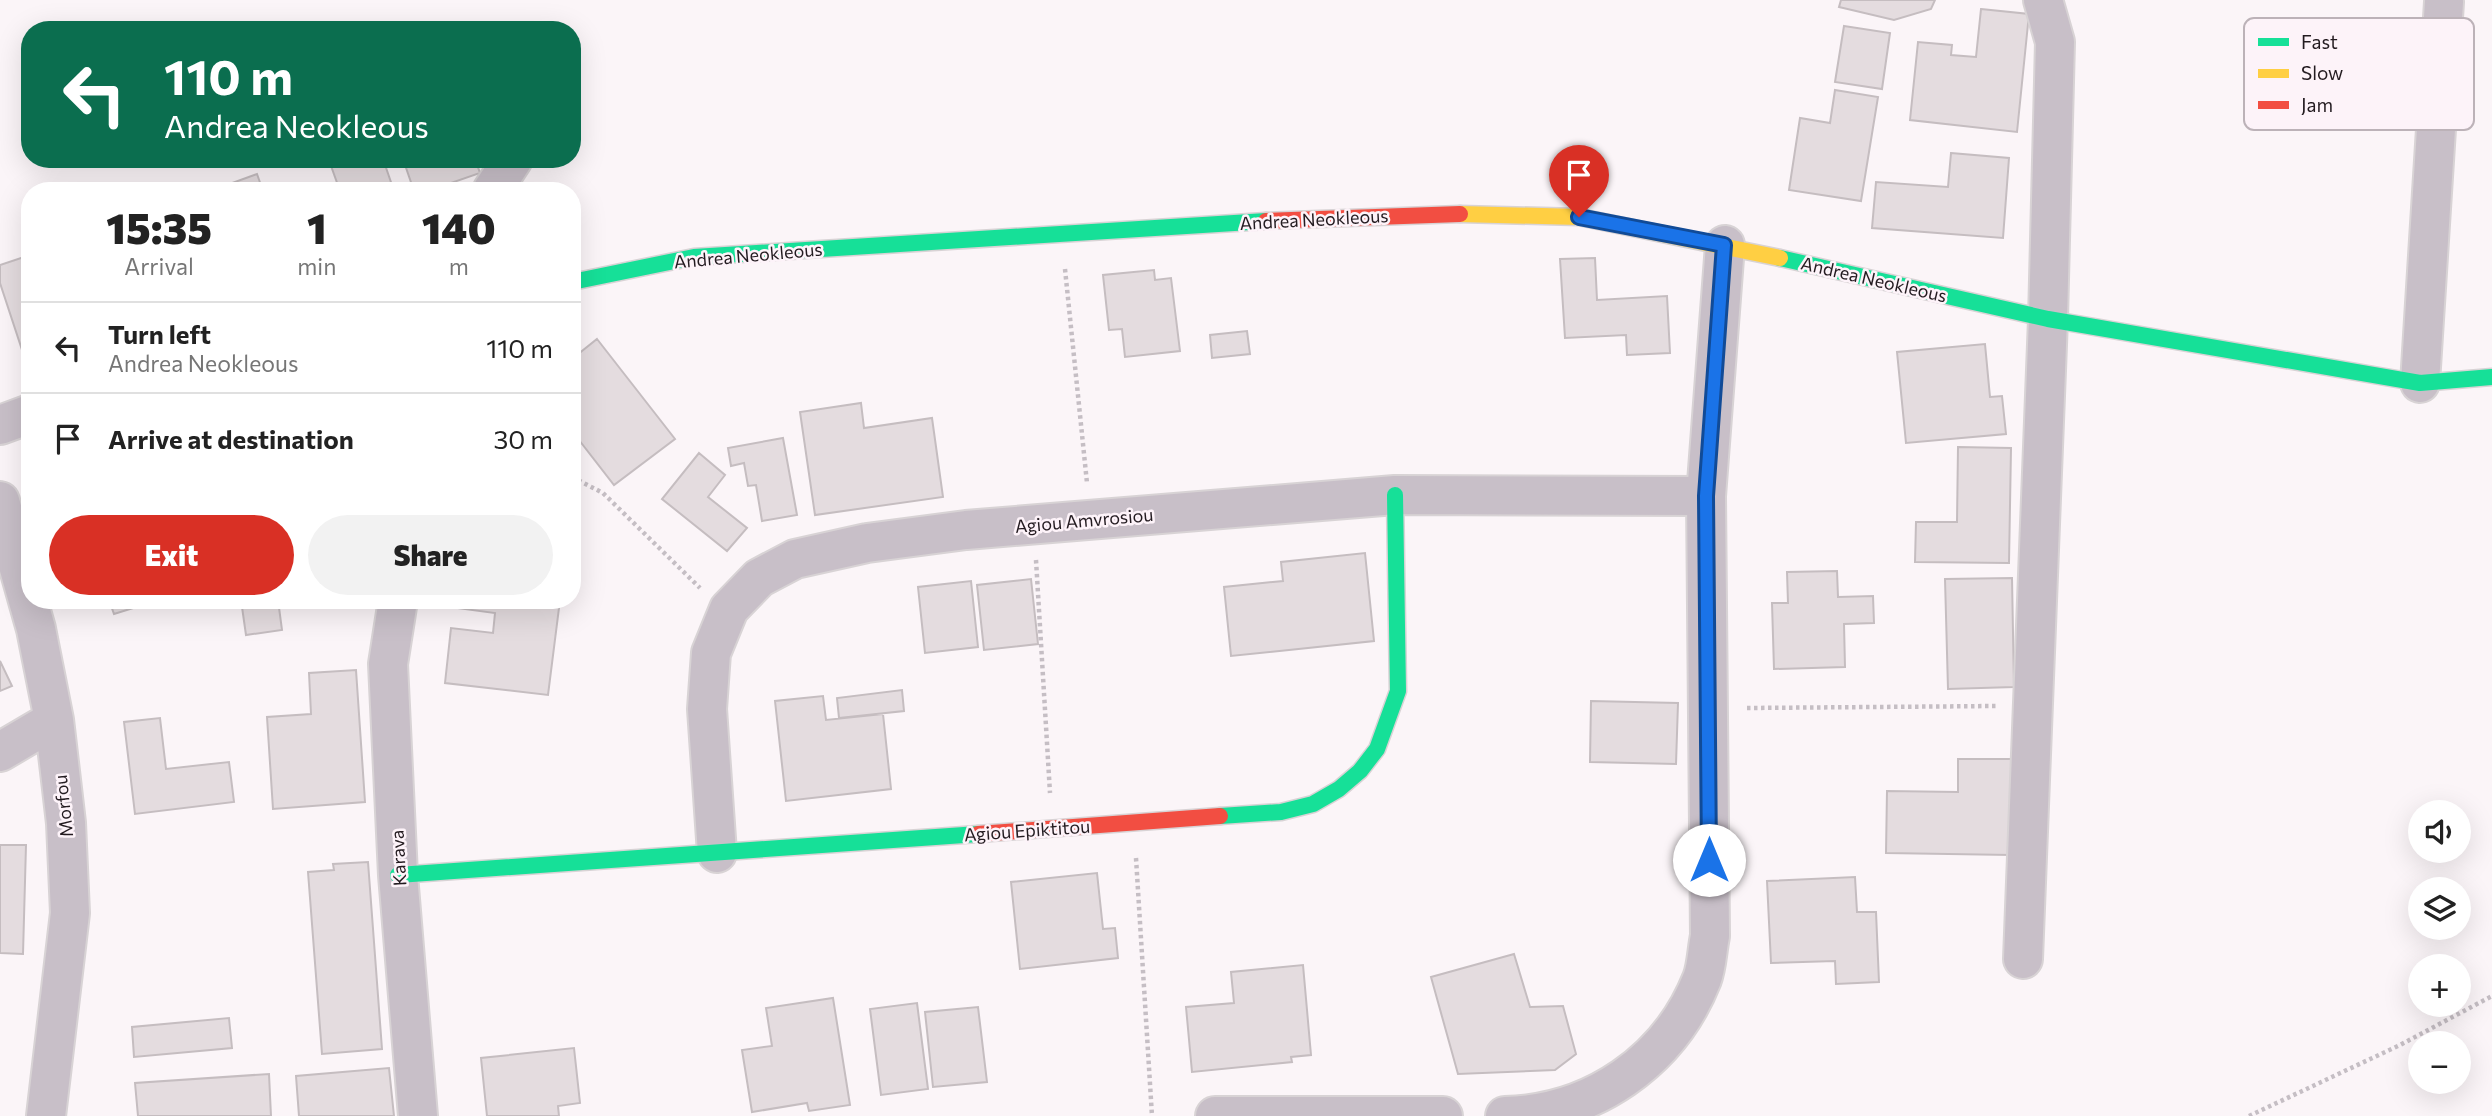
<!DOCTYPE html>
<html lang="en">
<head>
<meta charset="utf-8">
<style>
	body { margin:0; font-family:Commissioner,sans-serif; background:#f2f2f2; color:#222; height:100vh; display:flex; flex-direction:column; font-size:26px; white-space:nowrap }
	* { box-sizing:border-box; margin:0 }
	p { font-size:23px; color:#767676 }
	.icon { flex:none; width:38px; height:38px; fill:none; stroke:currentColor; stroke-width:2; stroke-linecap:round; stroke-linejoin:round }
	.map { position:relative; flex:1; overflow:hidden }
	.drawer { position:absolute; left:21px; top:182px; width:560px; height:427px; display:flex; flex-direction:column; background:#fff; border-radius:28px; box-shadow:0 7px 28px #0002 }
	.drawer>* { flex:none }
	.top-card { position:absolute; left:21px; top:21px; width:560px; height:147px; border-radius:28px; box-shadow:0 7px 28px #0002; background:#0b6e4f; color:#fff; overflow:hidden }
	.buttons { position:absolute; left:2408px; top:800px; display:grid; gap:14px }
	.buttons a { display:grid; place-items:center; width:63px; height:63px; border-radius:50%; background:#fff; box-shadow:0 7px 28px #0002; font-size:35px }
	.pin { position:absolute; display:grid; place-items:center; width:60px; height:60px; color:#fff; margin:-72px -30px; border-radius:50% 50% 50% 0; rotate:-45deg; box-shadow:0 0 7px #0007 }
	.pin .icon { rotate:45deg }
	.me { position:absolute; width:77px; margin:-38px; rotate:0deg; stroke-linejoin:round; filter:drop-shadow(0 0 5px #0008) }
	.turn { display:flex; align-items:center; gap:24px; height:147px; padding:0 28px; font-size:32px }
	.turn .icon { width:91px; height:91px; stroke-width:2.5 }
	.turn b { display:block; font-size:49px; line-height:60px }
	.eta { display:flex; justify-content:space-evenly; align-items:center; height:119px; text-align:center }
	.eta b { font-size:42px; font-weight:800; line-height:49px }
	.cta { display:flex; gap:14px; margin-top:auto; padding:14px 28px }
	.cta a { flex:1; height:80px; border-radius:42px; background:#d93025; color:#fff; font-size:28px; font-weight:800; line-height:80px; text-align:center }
	.cta a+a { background:#f2f2f2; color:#222 }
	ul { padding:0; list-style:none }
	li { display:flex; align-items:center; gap:21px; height:91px; padding:0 28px; border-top:2px solid #e0e0e0 }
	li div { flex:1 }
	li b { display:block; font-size:26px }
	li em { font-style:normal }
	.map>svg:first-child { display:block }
</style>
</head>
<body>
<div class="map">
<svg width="2492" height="1116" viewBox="0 0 2492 1116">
	<rect width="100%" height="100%" fill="#fbf5f8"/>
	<path fill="#e4dcdf" stroke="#c5bdc0" stroke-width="2" d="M1841 0H1935L1931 9 1894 20 1839 7Z
		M1981 9 2029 14 2017 132 1910 120 1918 42 1952 45 1951 55 1976 57Z
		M1844 26 1890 33 1882 89 1835 82Z
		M1835 90 1878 97 1861 201 1789 190 1800 118 1830 123Z
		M1951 153 2009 158 2003 238 1872 228 1876 182 1948 187Z
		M339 159H383L394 191H340L330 163Z
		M403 159H475L480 173 428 191H414Z
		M257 174 263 191H223L221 187Z
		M30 255V367L28 368 0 283V265Z
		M1595 258 1597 300 1667 296 1670 353 1627 355 1626 335 1565 338 1560 259Z
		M1154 270 1155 280 1171 278 1180 351 1125 357 1122 329 1109 330 1103 275Z
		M1247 331 1250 354 1212 358 1210 335Z
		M597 339 675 439 614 485 572 431V359Z
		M1985 344 1990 397 2002 396 2006 434 1906 443 1897 352Z
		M861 403 864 428 932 418 943 497 815 515 800 412Z
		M783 438 797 515 762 521 756 485 748 486 744 463 731 466 728 448Z
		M1958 447 2011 448 2009 563 1915 562 1916 522H1957Z
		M699 453 725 475 708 497 747 528 727 551 662 499Z
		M1365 553 1374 641 1231 656 1224 587 1283 581 1281 562Z
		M1837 571 1838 597 1873 596 1874 623 1844 624 1845 667 1774 669 1772 603H1788L1787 572Z
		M2012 578 2014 687 1948 689 1945 579Z
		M1031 579 1038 644 984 650 977 585Z
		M971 581 978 647 925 653 918 587Z
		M109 600H159L114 614Z
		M241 600H278L282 630 246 635Z
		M443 600H560L548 695 445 683 451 628 493 633 495 613 442 606Z
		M0 661 12 686 0 691Z
		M356 670 365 802 273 809 267 717 311 714 309 673Z
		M902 690 904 711 839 718 837 698Z
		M823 696 826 720 883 714 891 789 786 801 775 701Z
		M1591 701 1678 703 1676 764 1590 762Z
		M160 718 166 769 229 762 234 802 135 814 124 722Z
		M1958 759H2012L2011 855 1886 853 1887 791 1958 792Z
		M0 845H26L23 954 0 953Z
		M368 862 382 1049 322 1054 308 872 334 870 333 864Z
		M1097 873 1103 929 1115 928 1118 958 1020 969 1011 882Z
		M1855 877 1857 912H1876L1879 982 1836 984 1835 961 1771 963 1767 881Z
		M1514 954 1530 1007 1563 1006 1576 1054 1555 1070 1458 1074 1431 977Z
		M1303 965 1311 1055 1291 1057 1292 1062 1192 1072 1186 1007 1234 1003 1231 972Z
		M833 998 850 1105 809 1111 807 1103 752 1112 742 1050 772 1046 766 1008Z
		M917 1003 928 1089 881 1095 870 1009Z
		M978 1007 987 1082 933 1087 925 1012Z
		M229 1018 232 1048 134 1057 132 1027Z
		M574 1048 580 1103 558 1106 559 1116H487L481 1058Z
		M389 1068 394 1116H299L296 1076Z
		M269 1074 271 1116H138L135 1083Z"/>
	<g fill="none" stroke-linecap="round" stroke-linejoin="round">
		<g stroke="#d8d3d5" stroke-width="42">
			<path id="street" d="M492 191 513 159
				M2420 383 2444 2
				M0 425 30 414
				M0 501 36 629 54 720 66 823 70 913 46 1116
				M398 600 388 664 398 875 418 1116
				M0 752 54 720
				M717 853 707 709 711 653 729 609 759 578 795 559 867 543 966 530 1395 495 1706 496
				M2023 959 2048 319 2055 42 2043 0
				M1215 1116H1443
				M1505 1116C1592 1114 1669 1062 1702 979 1707 966 1707 950 1710 936L1706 496 1725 245"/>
		</g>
		<g stroke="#d8d3d5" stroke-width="19">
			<path id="fast" d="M1780 258 2048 319 2420 383 2492 377
				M572 282 694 257 1266 221
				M1220 816 1281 812 1313 804 1339 789 1360 771 1377 749 1398 691 1395 495
				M398 875 978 834"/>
		</g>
		<g stroke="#d8d3d5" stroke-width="19">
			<path id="slow" d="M1460 214 1579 217 1780 258"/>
		</g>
		<g stroke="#d8d3d5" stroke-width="19">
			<path id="jam" d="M1266 221 1460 214
				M978 834 1220 816"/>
		</g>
		<path stroke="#c5bec4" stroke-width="4.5" stroke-dasharray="3.5 3.5" stroke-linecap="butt" d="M1065 269 1087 483
			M572 477 603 493 700 588
			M1036 560 1050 793
			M1747 708 1997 706
			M1136 858 1152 1116
			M2249 1116 2400 1045 2492 996"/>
		<use href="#street" stroke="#c8bfc8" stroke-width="38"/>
		<use href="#fast" stroke="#16e098" stroke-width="16"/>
		<use href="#slow" stroke="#ffcf43" stroke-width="16"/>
		<use href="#jam" stroke="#f24e42" stroke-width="16"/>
	</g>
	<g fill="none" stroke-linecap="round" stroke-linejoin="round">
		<g stroke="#114b97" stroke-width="18">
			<path id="route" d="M1579 217 1724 245 1706 496 1709 860"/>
		</g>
		<use href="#route" stroke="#1a73e8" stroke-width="12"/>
	</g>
	<g text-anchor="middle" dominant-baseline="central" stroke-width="5" stroke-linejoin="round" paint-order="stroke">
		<g font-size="18" fill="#231b20" stroke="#fdf3f9">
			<text transform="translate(1314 219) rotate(-3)">Andrea Neokleous</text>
			<text transform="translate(748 255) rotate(-5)">Andrea Neokleous</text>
			<text transform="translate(1874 279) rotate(13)">Andrea Neokleous</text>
			<text transform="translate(1084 520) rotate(-5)">Agiou Amvrosiou</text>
			<text transform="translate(63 806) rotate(-96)">Morfou</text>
			<text transform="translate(1027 830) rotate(-4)">Agiou Epiktitou</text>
			<text transform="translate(398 858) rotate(-93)">Karava</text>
		</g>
	</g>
	<rect x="2244" y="18" width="230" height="112" rx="10" fill="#fdf3f9" stroke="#bcb2b8" stroke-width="2"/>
	<rect x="2258" y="38" width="31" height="8" fill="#16e098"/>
	<rect x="2258" y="69" width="31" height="9" fill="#ffcf43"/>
	<rect x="2258" y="101" width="31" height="8" fill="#f24e42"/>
	<g font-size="19" fill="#231b20">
		<text x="2301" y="49">Fast</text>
		<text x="2301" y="80">Slow</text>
		<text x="2301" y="112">Jam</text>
	</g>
</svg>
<div class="buttons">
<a><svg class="icon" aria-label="sound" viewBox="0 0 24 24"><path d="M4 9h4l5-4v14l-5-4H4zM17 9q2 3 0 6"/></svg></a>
<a><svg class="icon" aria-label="layers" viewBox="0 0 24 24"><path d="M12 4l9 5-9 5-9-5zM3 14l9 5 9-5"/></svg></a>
<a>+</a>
<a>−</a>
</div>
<div class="pin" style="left:1579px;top:217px;background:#d93025"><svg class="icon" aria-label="arrive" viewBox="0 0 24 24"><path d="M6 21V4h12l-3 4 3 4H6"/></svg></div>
<svg class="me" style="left:1709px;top:860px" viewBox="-20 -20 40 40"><circle r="19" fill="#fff"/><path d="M0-13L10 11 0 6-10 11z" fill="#1a73e8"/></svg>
<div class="top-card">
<div class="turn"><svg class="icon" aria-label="left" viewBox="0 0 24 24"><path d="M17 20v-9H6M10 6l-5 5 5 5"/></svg><div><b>110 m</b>Andrea Neokleous</div></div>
</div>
<section class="drawer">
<div class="eta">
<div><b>15:35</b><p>Arrival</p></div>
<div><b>1</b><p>min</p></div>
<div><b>140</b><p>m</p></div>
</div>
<ul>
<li><svg class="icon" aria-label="left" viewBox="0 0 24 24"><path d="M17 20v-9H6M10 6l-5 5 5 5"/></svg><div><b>Turn left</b><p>Andrea Neokleous</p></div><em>110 m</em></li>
<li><svg class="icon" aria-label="arrive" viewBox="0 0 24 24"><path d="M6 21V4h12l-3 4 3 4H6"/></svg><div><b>Arrive at destination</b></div><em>30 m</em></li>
</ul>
<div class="cta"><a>Exit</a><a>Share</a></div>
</section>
</div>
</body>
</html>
